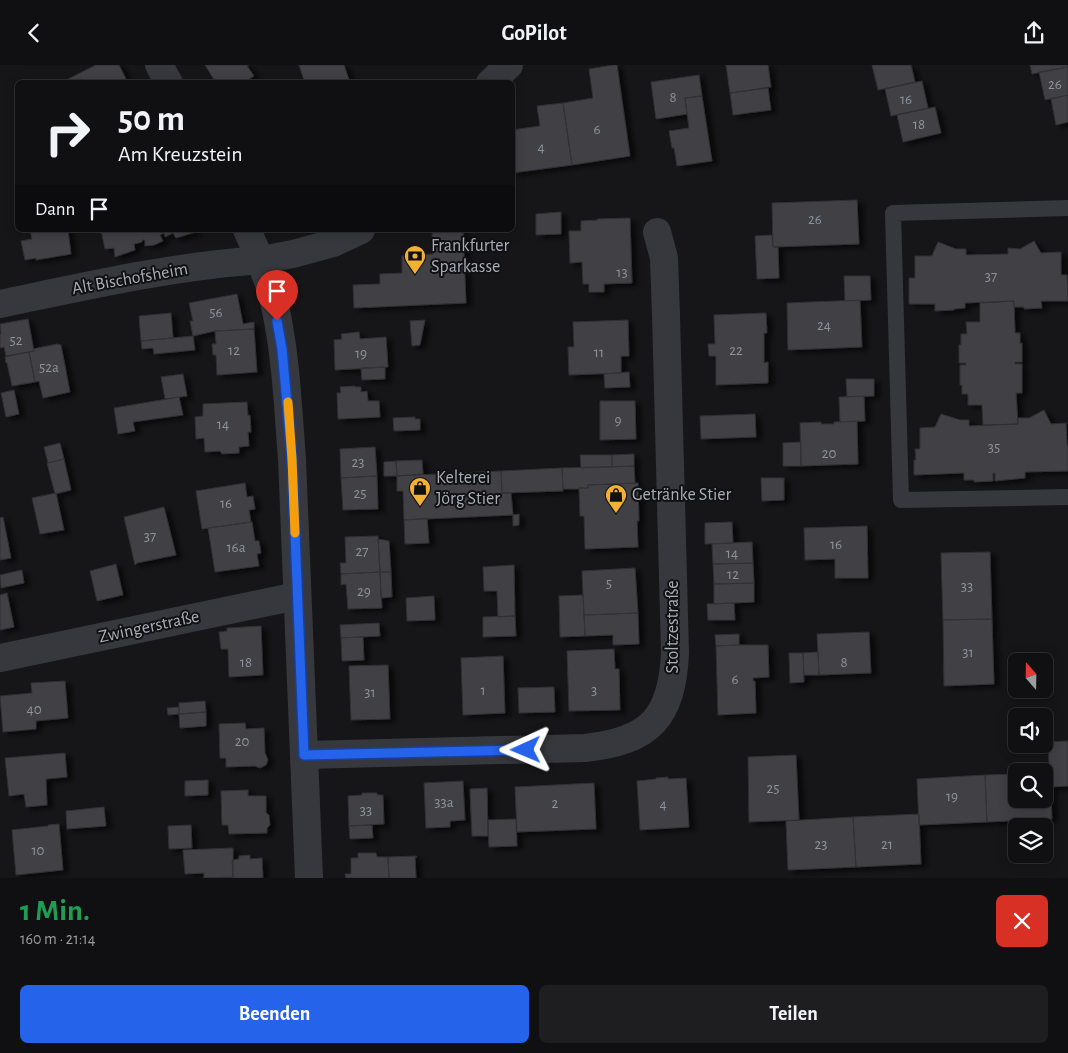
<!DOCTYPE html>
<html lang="de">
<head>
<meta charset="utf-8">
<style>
	body { margin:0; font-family:"Alegreya Sans",sans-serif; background:#1e1e20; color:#f1f3f6; height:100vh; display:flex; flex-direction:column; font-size:19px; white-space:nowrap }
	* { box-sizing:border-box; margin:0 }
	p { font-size:16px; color:#9c9d9f }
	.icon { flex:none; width:28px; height:28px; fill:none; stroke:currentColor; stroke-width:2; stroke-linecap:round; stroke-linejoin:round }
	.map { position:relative; height:813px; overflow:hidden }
	.panel { display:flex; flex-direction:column; background:#101012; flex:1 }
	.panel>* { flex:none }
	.hud { position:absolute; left:15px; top:15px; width:500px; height:152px; border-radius:8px; box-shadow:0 2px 12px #0003,0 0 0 1px #303032; background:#101012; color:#f1f3f6; overflow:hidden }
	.needle { width:32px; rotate:340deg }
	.controls { position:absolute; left:1008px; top:588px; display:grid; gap:10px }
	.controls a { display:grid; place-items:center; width:45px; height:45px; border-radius:8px; background:#101012; box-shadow:0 2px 12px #0003,0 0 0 1px #303032; font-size:25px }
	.pin { position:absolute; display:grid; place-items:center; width:42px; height:42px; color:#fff; margin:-51px -21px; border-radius:50% 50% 50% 0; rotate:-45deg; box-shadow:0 0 5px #0007 }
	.pin .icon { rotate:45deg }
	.me { position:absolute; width:55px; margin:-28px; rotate:269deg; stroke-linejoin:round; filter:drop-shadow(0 0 4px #0008) }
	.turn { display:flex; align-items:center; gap:18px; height:105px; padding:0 20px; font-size:22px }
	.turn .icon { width:65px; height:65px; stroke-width:2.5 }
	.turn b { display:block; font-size:35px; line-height:42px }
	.then { display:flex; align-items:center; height:48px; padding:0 20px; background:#0003; gap:10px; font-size:19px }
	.round { display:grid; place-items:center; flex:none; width:52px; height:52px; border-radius:8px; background:#1e1e20 }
	.head { display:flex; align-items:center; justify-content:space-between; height:85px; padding:0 20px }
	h1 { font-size:30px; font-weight:600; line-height:38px; color:#1e9e55 }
	.primary-button { display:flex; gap:10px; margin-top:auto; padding:10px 20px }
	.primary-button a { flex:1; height:58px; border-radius:8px; background:#2563eb; color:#fff; font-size:20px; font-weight:600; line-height:58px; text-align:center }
	.primary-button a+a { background:#1e1e20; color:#f1f3f6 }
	header { display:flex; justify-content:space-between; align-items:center; height:65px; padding:0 20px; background:#101012; font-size:22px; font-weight:600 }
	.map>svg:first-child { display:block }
</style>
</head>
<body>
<header><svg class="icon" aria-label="back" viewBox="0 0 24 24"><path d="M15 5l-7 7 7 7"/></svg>GoPilot<svg class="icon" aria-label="share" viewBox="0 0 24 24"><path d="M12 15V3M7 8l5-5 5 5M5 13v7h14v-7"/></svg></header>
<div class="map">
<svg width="1068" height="813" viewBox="0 0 1068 813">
	<defs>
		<filter id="shadow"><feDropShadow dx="5.5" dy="3" stdDeviation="2.5" flood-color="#0009"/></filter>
	</defs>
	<rect width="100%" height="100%" fill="#161618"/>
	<path fill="#404145" stroke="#303034" filter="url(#shadow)" d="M96 0H119L126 14 125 15 126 18H60Z
		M205 0H249L247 1 254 11 243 18H216Z
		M299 0H344L349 15 343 18H305Z
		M613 0H617L630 91 572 100 563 38 593 33 589 4Z
		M726 0H768L771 22 730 28Z
		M872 0H911L915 17 878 25Z
		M1030 0H1068V2L1032 9Z
		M1068 2V30L1045 35 1039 7Z
		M699 10 702 31 685 33 687 49 656 54 651 17Z
		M922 16 928 43 891 51 885 24Z
		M768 23 771 45 733 50 730 28Z
		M1068 30V57L1056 60 1051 34Z
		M702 31 712 96 677 101 674 83H672L669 66 689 63 685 33Z
		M563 38 572 100 512 108V65L540 61 537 41Z
		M935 42 941 68 903 77 897 50Z
		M857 135 859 179 773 182 772 138Z
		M561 147V169L536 170V149Z
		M630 153 632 218 604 219V227H589V219H583L582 197 570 198 569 166H581V156L598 155 597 154Z
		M30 165H68L71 189 36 195V193L25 195 21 176 32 174Z
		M101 165H195L196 167 176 173 173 168 165 172 164 168 160 170 163 176 154 180 145 181V175H142V177L134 179 135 185 115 192 114 183 105 184Z
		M463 166 466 238 354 243 353 220 380 219V209L402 208V191L433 189 432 168Z
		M772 170 773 182H778L779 213 757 214 755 171Z
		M1034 176 1041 188 1061 187V210H1067L1068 236H1041L1042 243 1024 244V242H1014V236L965 238V243L954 244V245L935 246V239H909V213H915V191H932L938 177 956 184H966V190L1008 189V183L1020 184Z
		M844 211H870L871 235 845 236Z
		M237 229 243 259 254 257V264L215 266 193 271 190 256H193L189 238Z
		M860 235 862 282 788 285 787 238Z
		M1014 236 1015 268H1020V279L1022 278V297H1015V299H1022V328H1016L1018 359 983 360 982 340H968V329H962V320H960V300H966V298H959V280H961V269H967L966 257H980V238Z
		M171 248 173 273 141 276 139 251Z
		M766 248 767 268H764V298L768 297V318L716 320V291H709L708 279H715L714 250Z
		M28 254 34 286 6 291 4 282 0 283V269H1L0 259Z
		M425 255 420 280 412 281 410 256Z
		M628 255 629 291H621V308L569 310 568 282H574L573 257Z
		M254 264 257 307 217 310 216 290H213L212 279H216L215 266Z
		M359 267 360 274 386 272 388 302 335 305 334 275 342 274 341 269Z
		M193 271 195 285 154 289 153 283 142 284 141 276Z
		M57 279 61 280 70 327 43 333 39 316 35 317 29 287 34 286 33 284Z
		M29 287 35 317 12 321 7 298H6L5 292Z
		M385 302V314L362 315 361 303Z
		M629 307 630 322 605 323 604 309Z
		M183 309 187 331 165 334 161 312Z
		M846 314H874V331L847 332Z
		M355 321V322H361V327L367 326 368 336H379L380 352 338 354 337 328H341L340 322Z
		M14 325 19 349 6 352 1 328Z
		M864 331 865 356 840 357 839 332Z
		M179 332 183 350 133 357 135 366 118 369 114 343Z
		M600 336H635L636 374 600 375Z
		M247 337 248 351 250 350 251 367H248L249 381 239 382V388L222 389 220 386 205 387 204 373 196 374 195 352 203 351V339Z
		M1044 345 1051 359 1066 358 1067 380H1068V406L1025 407V413L995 416V408H993V416L974 417V415H964V408L914 410V395H916L915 384H920V363L935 362 941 349 960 355H969V361L1018 359V353H1029Z
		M755 349 756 372 701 374 700 351Z
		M415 352V354H420V365L394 366 393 353Z
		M857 356 858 399 801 401 800 358 821 357V359H834V357Z
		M801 377V401H783V378Z
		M60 378 64 394 48 398 44 382Z
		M375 382 377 411 341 413 340 384Z
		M634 389V401L612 402V390Z
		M580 390H612V402L581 403Z
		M64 394 71 425 55 429 47 398Z
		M422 395 423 409 397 411 396 396Z
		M396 396 397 411H384V397Z
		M634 401 635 418 588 420V423H579V424H563L562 403Z
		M562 403 563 426 502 428 501 406Z
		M501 406 502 428H511L513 450 404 455 403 426H397V411Z
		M377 411 378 444 343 445 341 413Z
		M761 413H784V435L762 436Z
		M245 418 247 432 253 431 255 444 249 445 251 457 202 464 196 426Z
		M638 418 639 456H637L638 482 585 484 584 451H580L579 423H588V420Z
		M56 428 64 465 40 469 32 433Z
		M164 442 176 490 137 498 135 500 124 452Z
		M519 449V460L513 461V450Z
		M3 452 11 493 0 495V453Z
		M427 453 429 478 405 479 404 455Z
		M251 457H252L255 476H259L261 488 257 489 259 501 215 507 208 463Z
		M732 457 733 478 705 479V458Z
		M867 461 868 513H835V494L805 495 804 463Z
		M378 471 380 507 341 509 340 498H346L345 472Z
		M378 474 389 476 391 507H380Z
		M752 477 753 498 713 499 712 479Z
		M990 487 992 554 943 555 941 488Z
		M753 498 754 518 714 519 713 499Z
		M116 499 123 530 97 536 90 506Z
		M514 500 515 551 498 552 497 526H484L483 502Z
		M635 503 638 548 584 550 582 506Z
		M22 505 24 518 1 523 0 510Z
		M380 507H391L392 532 381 533Z
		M380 507 382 543 348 544 346 519 341 520V509Z
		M754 518V537L714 539V519Z
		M7 528 14 562 0 565V530Z
		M583 530 585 571 560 572 559 531Z
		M434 531 435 555 407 556 406 533Z
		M734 538 735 555H708L707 539Z
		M638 548 639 579 613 580V570L585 571 584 550Z
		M515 551 516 571 483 572V552Z
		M992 554 994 619 944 621 943 555Z
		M379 558 380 571 341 573 340 560Z
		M261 561 263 610 229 612 228 584H221L219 567 227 566V563Z
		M869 567 871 608 819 610 817 569Z
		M739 569V580L716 581 715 570Z
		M363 572 364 595 342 596 341 573Z
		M739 580H768L769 612 753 613V616H755L756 648 718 650 716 581Z
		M614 584 615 604H619L620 645 569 646 567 586Z
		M818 587 819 610H804L803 588Z
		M789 588H803L804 617 790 618Z
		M503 591 505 648 463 650 461 593Z
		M388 600 390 654 351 655 349 601Z
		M65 616 68 653 36 656V664L3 667 0 631 32 628 31 618Z
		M554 622 555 647 519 648 518 623Z
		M205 636 206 647 179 649V638Z
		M179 642V649L168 650 167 643Z
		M206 647V661L180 663 179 649Z
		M245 658 246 664 264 663 265 688 268 695 266 700 260 703 255 701 226 702V693H220L219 659Z
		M1068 676V721L1050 722 1048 677Z
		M65 688 67 712 46 714 47 740 26 742 24 729 9 731 5 693Z
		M796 690 799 755 749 757 748 692Z
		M1044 708H1050L1052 754 987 757 985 710 1016 709V734H1044Z
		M985 710 987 757 919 760 917 714Z
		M668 712V714L686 713 689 762 640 765 637 716 656 714V713Z
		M208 715V730L185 731V716Z
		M463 716 465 755 450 756V762L426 763 424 718Z
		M594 718 596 764 517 767 515 722Z
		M487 723 488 771H472L470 724Z
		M248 725V731H266V748L269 750 270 760 267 763V768L229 769 228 760H222L221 726Z
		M362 728H377V730H383L384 759 349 761 348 731 362 730Z
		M104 742 106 761 67 764 66 746Z
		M919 749 921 799 856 802 853 752Z
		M853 752 856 802 788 805 786 756Z
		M516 754 517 781 489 782 488 755Z
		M59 759 63 805 16 810 12 765 48 761V760Z
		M191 760 192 783 169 784 168 761Z
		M372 760 373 773 350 774 349 761Z
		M233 783V812L204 813V808L185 809 183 785Z
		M358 788H376L377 792H388L389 813H346L345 809H351V793H358Z
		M250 790V794L262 793 263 813H228L233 812 232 795 239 794V791Z
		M416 791 417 792H415L416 813H389L388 792Z"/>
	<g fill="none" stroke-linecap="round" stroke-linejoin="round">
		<path stroke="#37383d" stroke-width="16" d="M1068 143 893 148 901 435 1068 432"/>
		<path stroke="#37383d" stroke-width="28" d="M490 18 509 0
			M261 195 293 189 333 178 361 165
			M0 593 297 531
			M304 690 585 683C650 676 672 653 675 588L666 250 664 193 657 167"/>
		<path stroke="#37383d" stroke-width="28" d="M159 0 169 18
			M247 165C258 189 269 214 275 241 286 291 288 343 292 394L309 813
			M0 239C86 221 173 201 261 195"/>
	</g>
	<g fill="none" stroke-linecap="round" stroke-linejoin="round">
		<g stroke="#184099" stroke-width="12">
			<path id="route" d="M277 256 282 284 292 394 304 690 526 685"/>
		</g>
		<use href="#route" stroke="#2563eb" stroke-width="9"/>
		<path stroke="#f59e0b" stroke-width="9" d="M288 337 292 394 295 468"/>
	</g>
	<defs>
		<g id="bank-pin" transform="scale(1.125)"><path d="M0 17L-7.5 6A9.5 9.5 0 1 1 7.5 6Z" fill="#f2b134" stroke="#111113"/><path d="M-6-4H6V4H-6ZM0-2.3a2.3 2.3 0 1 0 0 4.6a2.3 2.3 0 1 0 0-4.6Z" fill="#111"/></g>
		<g id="shop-pin" transform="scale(1.125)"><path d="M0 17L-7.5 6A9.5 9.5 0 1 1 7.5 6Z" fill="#f2b134" stroke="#111113"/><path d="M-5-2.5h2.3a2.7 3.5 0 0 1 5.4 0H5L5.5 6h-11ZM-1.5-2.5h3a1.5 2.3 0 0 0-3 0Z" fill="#111"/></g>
	</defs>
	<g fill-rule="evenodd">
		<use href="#bank-pin" x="415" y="191"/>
		<use href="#shop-pin" x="420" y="423"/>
		<use href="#shop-pin" x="616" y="430"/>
	</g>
	<g text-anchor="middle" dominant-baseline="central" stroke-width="4" stroke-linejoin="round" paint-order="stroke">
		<g font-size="15" fill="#8e929b">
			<text x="1055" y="19">26</text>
			<text x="673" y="32">8</text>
			<text x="906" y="34">16</text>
			<text x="919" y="59">18</text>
			<text x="597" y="64">6</text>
			<text x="541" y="82">4</text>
			<text x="815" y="154">26</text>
			<text x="622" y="207">13</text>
			<text x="991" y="211">37</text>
			<text x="216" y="247">56</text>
			<text x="824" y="260">24</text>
			<text x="16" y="275">52</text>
			<text x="234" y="285">12</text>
			<text x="736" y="285">22</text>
			<text x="599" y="287">11</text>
			<text x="361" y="288">19</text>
			<text x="49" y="302">52a</text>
			<text x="618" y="355">9</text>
			<text x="223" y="359">14</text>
			<text x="994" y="382">35</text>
			<text x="829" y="388">20</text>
			<text x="358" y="397">23</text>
			<text x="360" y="428">25</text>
			<text x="226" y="438">16</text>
			<text x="150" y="471">37</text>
			<text x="836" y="479">16</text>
			<text x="236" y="482">16a</text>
			<text x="362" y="486">27</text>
			<text x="732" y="488">14</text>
			<text x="733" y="509">12</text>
			<text x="609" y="518">5</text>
			<text x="967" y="521">33</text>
			<text x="364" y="526">29</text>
			<text x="968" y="587">31</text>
			<text x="246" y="597">18</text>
			<text x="844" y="597">8</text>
			<text x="735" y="614">6</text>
			<text x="483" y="625">1</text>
			<text x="594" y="625">3</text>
			<text x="370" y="627">31</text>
			<text x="34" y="644">40</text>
			<text x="242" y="676">20</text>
			<text x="773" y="723">25</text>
			<text x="952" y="731">19</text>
			<text x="444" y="737">33a</text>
			<text x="555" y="738">2</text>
			<text x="663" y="739">4</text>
			<text x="366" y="745">33</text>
			<text x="821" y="779">23</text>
			<text x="887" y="779">21</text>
			<text x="38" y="785">10</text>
		</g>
		<g font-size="18" fill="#a8adb8" stroke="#111113" text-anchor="start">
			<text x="431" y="181">Frankfurter<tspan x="431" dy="21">Sparkasse</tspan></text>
			<text x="436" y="413">Kelterei<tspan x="436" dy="21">Jörg Stier</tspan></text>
			<text x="632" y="430">Getränke Stier</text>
		</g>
		<g font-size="18" fill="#a8adb8" stroke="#111113">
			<text transform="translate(130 214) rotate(-10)">Alt Bischofsheim</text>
			<text transform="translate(149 562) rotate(-12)">Zwingerstraße</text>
			<text transform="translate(673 562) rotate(-90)">Stoltzestraße</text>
		</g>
	</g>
</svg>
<div class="controls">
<a><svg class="needle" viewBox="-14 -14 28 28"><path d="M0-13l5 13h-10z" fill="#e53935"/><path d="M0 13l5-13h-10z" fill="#9c9d9f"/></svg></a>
<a><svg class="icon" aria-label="sound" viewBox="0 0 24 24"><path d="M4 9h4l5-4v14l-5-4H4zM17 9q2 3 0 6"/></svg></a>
<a><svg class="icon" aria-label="search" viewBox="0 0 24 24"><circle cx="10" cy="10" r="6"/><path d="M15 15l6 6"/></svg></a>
<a><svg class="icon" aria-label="layers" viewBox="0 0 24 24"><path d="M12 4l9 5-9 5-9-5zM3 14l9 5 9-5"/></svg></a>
</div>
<div class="pin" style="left:277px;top:256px;background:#d93025"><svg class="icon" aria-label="arrive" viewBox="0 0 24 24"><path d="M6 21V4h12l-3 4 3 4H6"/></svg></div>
<svg class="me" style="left:526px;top:685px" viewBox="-20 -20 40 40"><path d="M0-17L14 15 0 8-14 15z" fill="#2563eb" stroke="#fff" stroke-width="4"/></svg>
<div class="hud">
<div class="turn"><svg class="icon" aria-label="right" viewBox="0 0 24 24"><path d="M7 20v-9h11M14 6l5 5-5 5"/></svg><div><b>50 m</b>Am Kreuzstein</div></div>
<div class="then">Dann<svg class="icon" aria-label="arrive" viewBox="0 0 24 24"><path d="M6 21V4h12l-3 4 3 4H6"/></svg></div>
</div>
</div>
<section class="panel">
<div class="head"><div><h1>1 Min.</h1><p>160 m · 21:14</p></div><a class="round" style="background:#d93025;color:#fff"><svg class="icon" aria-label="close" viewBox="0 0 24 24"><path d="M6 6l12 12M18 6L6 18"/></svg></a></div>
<div class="primary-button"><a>Beenden</a><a>Teilen</a></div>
</section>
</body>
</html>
